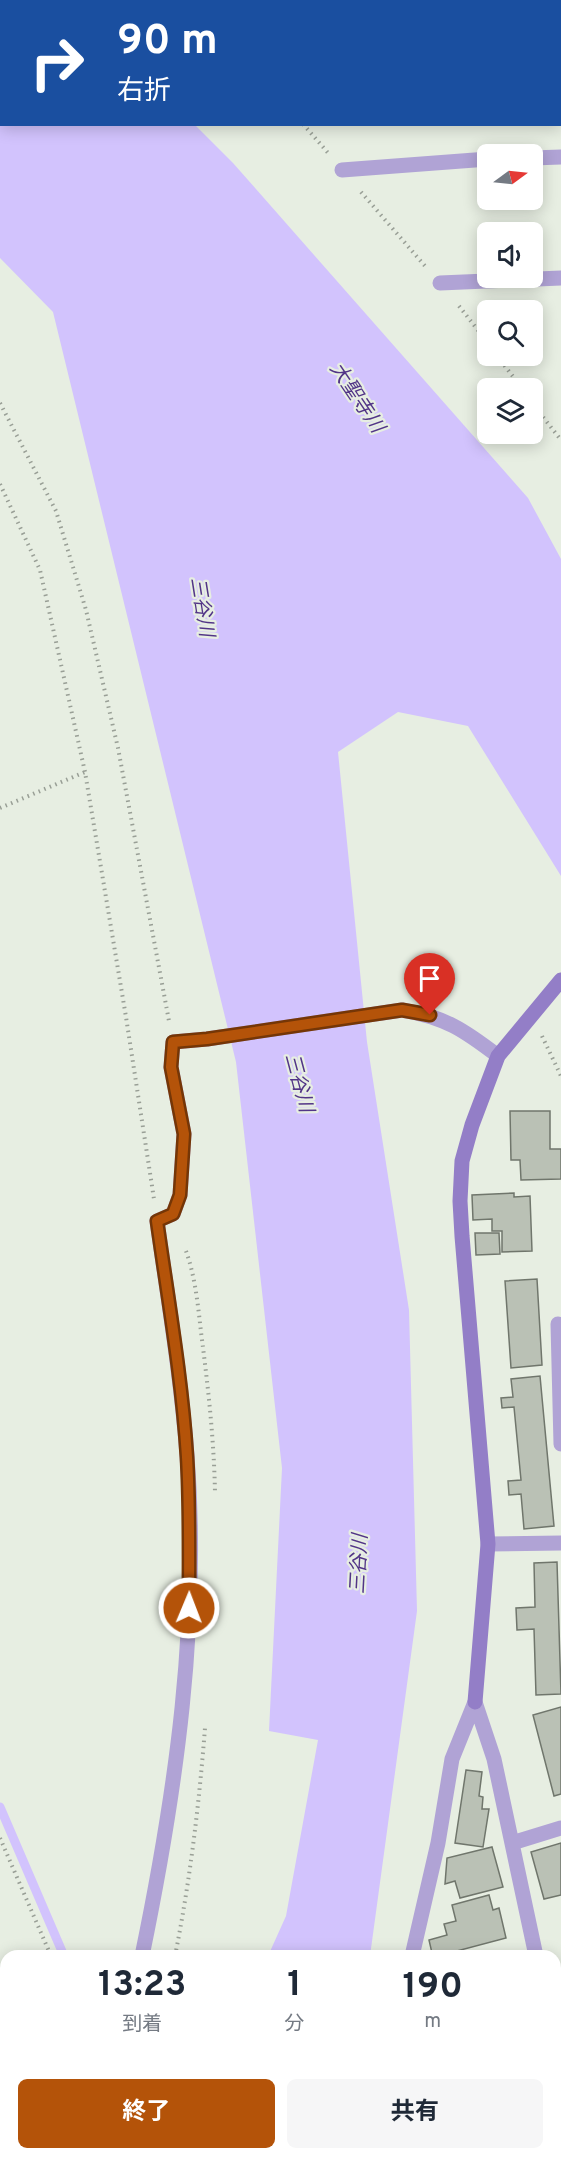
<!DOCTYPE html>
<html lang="ja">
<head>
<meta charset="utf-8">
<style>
	body { margin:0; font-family:Overpass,"Noto Sans JP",sans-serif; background:#f6f6f7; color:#1f2937; height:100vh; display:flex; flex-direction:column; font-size:22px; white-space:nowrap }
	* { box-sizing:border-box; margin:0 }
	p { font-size:20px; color:#747a83 }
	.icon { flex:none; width:33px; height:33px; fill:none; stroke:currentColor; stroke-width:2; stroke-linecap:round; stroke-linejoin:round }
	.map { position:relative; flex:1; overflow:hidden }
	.side { position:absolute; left:0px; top:1950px; width:561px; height:210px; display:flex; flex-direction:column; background:#fff; border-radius:18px 18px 0 0; box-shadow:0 3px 15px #0003 }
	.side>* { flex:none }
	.hud { position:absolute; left:0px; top:0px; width:561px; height:126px; box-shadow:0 3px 15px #0003; background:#1a4fa0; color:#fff; overflow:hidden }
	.needle { width:39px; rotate:75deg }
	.fabs { position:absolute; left:477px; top:144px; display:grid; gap:12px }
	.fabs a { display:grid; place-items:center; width:66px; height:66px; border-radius:9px; background:#fff; box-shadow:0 3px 15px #0003; font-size:30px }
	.pin { position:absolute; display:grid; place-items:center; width:51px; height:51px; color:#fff; margin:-62px -26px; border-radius:50% 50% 50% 0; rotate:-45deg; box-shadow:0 0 6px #0007 }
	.pin .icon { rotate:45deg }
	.me { position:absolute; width:66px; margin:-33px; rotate:1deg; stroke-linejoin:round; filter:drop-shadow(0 0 4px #0008) }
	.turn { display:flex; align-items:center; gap:21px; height:126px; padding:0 18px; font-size:27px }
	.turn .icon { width:78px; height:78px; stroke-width:2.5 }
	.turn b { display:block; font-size:42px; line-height:51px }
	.eta { display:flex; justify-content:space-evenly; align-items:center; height:102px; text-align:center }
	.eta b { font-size:36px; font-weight:700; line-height:42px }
	.button { display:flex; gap:12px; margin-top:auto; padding:12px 18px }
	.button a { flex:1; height:69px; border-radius:9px; background:#b45309; color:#fff; font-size:24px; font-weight:700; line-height:69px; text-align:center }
	.button a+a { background:#f6f6f7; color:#1f2937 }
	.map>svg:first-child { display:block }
</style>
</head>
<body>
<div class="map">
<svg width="561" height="2160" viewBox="0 0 561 2160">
	<rect width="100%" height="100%" fill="#e7eee2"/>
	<path fill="#d2c3fd" d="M0 0 72 1 2 2V124L195 125 233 163 528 498 561 559V876L468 726 398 712 338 752 367 1042 409 1310 417 1611 370 1956H268L286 1916 318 1740 269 1731 282 1468 236 1062 53 312 0 258Z
		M181 2154H288L285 2160H178Z"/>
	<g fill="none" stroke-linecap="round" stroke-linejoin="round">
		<path stroke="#d2c3fd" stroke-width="9" d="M0 1807 64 1956"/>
	</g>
	<path fill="#bac1b5" stroke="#70766c" stroke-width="1.5" d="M456 0H534V2H456Z
		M510 1111H550V1149H561V1179L521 1180 520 1160H511Z
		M514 1193V1197L530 1196 532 1251 502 1252V1231H492V1219L473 1220 472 1195Z
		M475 1233H499L500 1254 476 1255Z
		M537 1279 542 1365 511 1368 505 1281Z
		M540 1376 554 1526 524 1529 521 1494 509 1495 508 1481 521 1480 514 1407 502 1408 501 1398 513 1397 511 1379Z
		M557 1562 561 1694 536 1695 534 1629 517 1630 516 1608 535 1607 534 1563Z
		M561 1707V1794L554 1796 533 1715Z
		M466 1770 482 1772 479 1796 483 1797 482 1809H489L483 1847 455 1843Z
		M561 1843V1895L544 1899 531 1852Z
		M492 1847 503 1887 460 1898 455 1881 445 1884 447 1858Z
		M489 1895 493 1910 499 1908 506 1938 453 1952 454 1956H423L432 1953 429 1940 447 1935 444 1924 456 1921 452 1905Z
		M561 2148V2160H544L542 2154H555V2150Z"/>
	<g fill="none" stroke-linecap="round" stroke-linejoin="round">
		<path stroke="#999f96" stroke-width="4" stroke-dasharray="1.5 4.5" stroke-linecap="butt" d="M182 0 183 2
			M303 124 329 154
			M361 192 425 266
			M459 306 488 343
			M497 356 522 388
			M0 403 56 511 86 610 118 748 169 1021
			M532 403 561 440
			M0 484 40 570 85 772 126 1017 154 1199
			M0 808 85 772
			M542 1036 561 1076
			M186 1251C195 1276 198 1305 201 1332 208 1386 214 1439 215 1493
			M0 1838 51 1956
			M175 1956C190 1881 199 1805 205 1728
			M80 2160 84 2154"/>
		<path stroke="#b0a3d5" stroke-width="15" d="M558 1324 561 1444
			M488 1544 561 1543"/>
		<path stroke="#b0a3d5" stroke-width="15" d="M380 2 382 0
			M532 158 561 157
			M342 170 488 159
			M440 283 561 278
			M475 1702 494 1759 536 1956
			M512 1843 561 1828
			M142 1956C176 1791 200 1624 187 1455 181 1377 168 1299 157 1221L173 1214 180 1195 184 1134 171 1067 173 1042 207 1039 402 1010C445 1017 464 1030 498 1056
			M412 1956 438 1843 452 1759 475 1702
			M42 2160 48 2154
			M342 2160 344 2154
			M526 2160 527 2154"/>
		<path stroke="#937ec7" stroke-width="15" d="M475 1702 488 1544 462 1236 460 1201 462 1161 472 1125 498 1056 561 980"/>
	</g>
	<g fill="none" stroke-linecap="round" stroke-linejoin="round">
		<g stroke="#753606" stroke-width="15">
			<path id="route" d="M189 1608C189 1558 190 1508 187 1457 182 1378 168 1299 157 1221L173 1214 180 1195 184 1134 171 1067 173 1042 207 1039 402 1010 430 1015"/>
		</g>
		<use href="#route" stroke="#b45309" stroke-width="10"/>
	</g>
	<g text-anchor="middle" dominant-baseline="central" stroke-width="4.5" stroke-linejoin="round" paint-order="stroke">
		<g font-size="20" font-style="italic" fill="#523587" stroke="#e7eee2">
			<text transform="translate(356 398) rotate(56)">大聖寺川</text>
			<text transform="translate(201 607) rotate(81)">三谷川</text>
			<text transform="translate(298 1083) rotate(75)">三谷川</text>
			<text transform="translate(360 1564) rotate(-87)">三谷川</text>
		</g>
	</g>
</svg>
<div class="fabs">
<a><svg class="needle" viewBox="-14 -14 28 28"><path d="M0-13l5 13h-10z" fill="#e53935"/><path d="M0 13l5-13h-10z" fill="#747a83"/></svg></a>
<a><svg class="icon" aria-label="sound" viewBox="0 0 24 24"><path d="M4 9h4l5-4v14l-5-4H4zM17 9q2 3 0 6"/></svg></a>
<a><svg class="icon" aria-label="search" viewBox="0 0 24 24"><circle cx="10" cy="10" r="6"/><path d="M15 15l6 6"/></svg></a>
<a><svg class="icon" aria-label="layers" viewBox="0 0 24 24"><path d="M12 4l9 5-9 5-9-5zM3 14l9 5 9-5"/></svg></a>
</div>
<div class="pin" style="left:430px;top:1015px;background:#d93025"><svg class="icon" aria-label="arrive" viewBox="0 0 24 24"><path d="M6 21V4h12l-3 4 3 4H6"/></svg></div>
<svg class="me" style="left:189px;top:1608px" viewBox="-20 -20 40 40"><circle r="17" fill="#b45309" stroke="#fff" stroke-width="3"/><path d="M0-11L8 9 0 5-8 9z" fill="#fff"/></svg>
<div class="hud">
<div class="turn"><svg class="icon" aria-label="right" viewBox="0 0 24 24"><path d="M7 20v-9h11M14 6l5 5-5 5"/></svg><div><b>90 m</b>右折</div></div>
</div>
<section class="side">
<div class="eta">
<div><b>13:23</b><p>到着</p></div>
<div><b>1</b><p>分</p></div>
<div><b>190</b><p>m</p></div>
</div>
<div class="button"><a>終了</a><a>共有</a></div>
</section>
</div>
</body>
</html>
